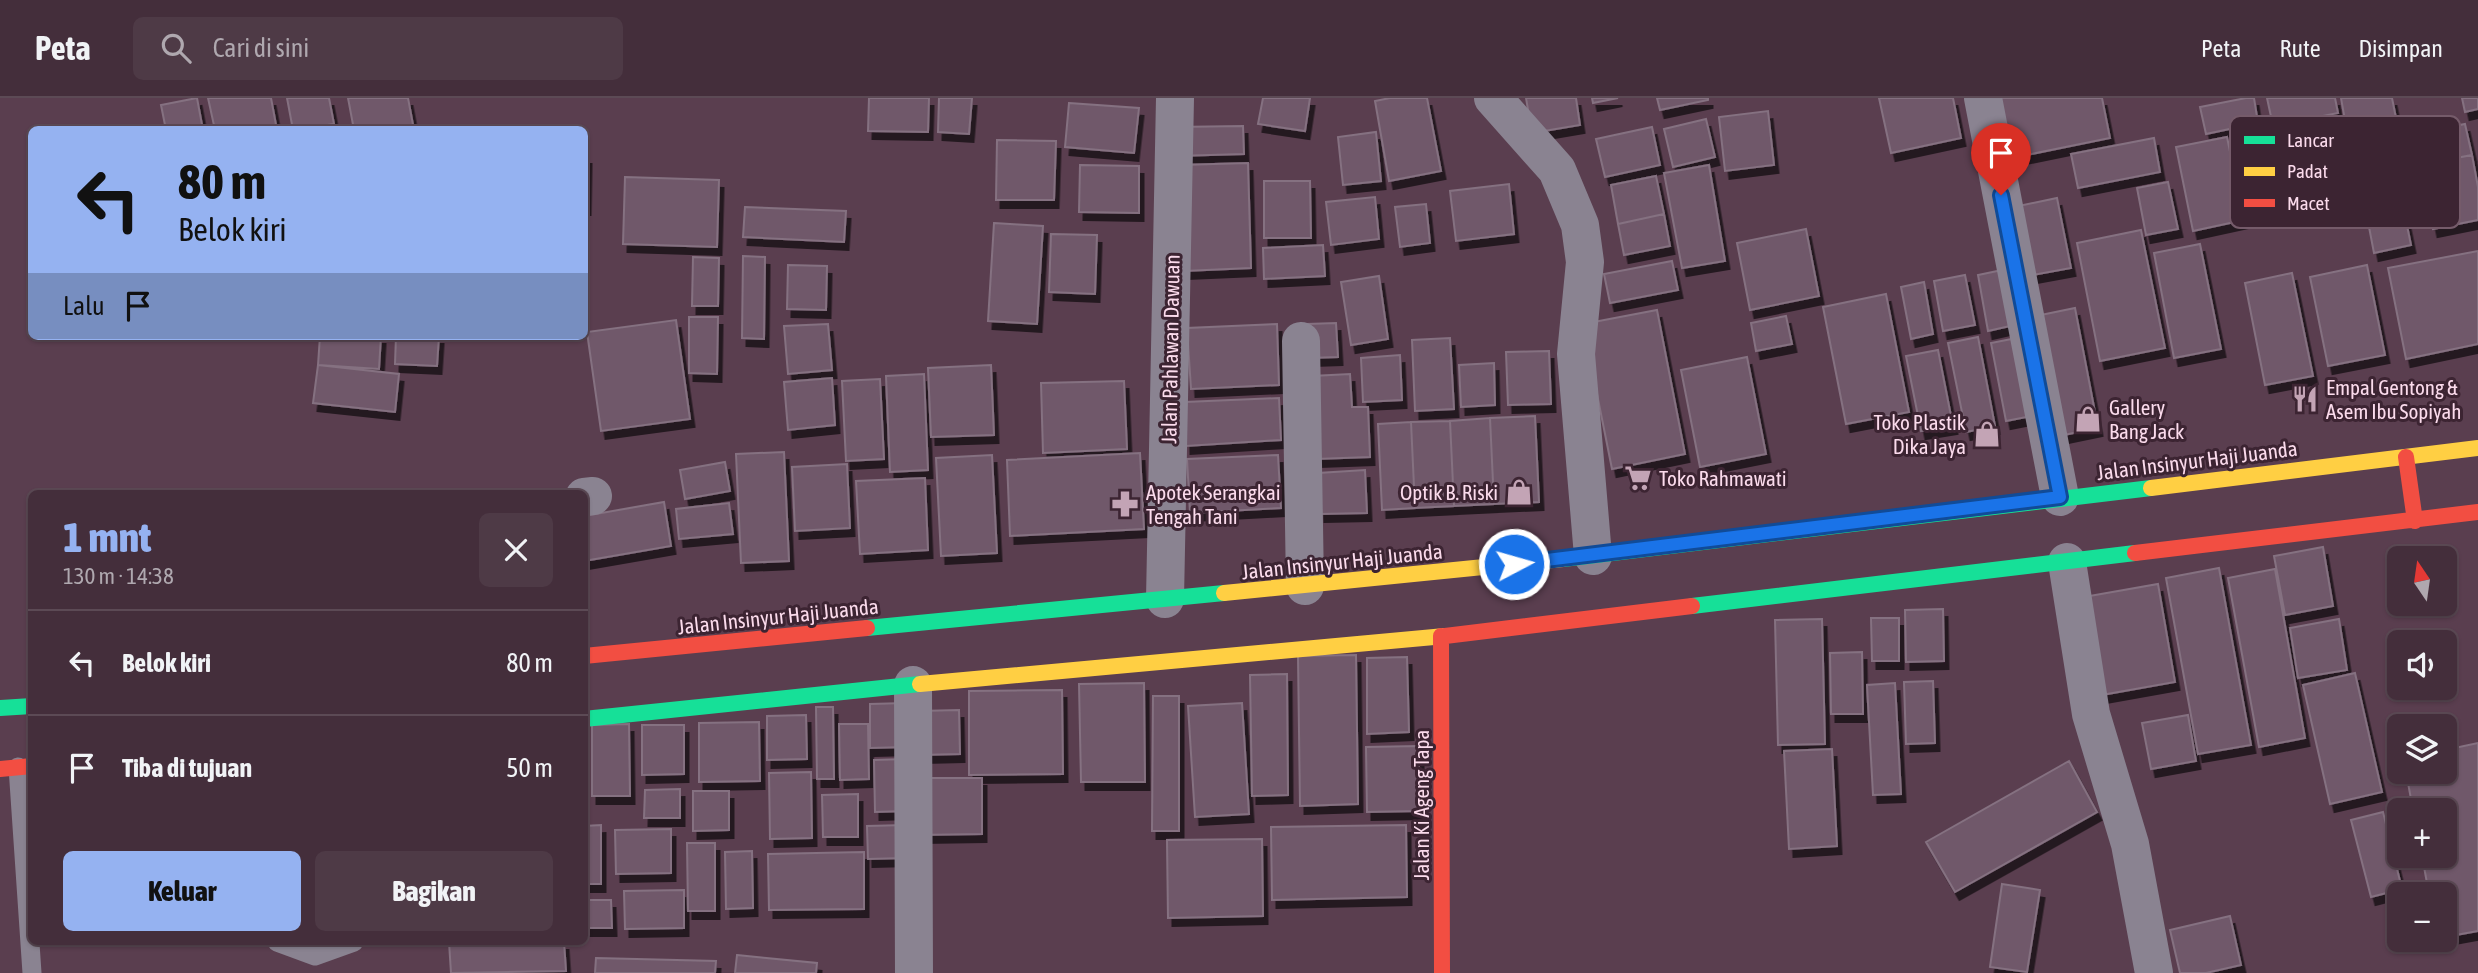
<!DOCTYPE html>
<html lang="id">
<head>
<meta charset="utf-8">
<style>
	body { margin:0; font-family:"Asap Condensed",sans-serif; background:#4e3a46; color:#f1f3f6; height:100vh; display:flex; flex-direction:column; font-size:26px; white-space:nowrap }
	* { box-sizing:border-box; margin:0 }
	p { font-size:23px; color:#afa8af }
	.icon { flex:none; width:38px; height:38px; fill:none; stroke:currentColor; stroke-width:2; stroke-linecap:round; stroke-linejoin:round }
	.map { position:relative; flex:1; overflow:hidden }
	.details { position:absolute; left:28px; top:392px; width:560px; height:455px; display:flex; flex-direction:column; background:#442e3b; border-radius:10px; box-shadow:0 2px 5px #0004,0 0 0 2px #5c4a55 }
	.details>* { flex:none }
	.top-card { position:absolute; left:28px; top:28px; width:560px; height:214px; border-radius:10px; box-shadow:0 2px 5px #0004,0 0 0 2px #5c4a55; background:#95b2f1; color:#111; overflow:hidden }
	.needle { width:46px; rotate:347deg }
	.fabs { position:absolute; left:2387px; top:448px; display:grid; gap:14px }
	.fabs a { display:grid; place-items:center; width:70px; height:70px; border-radius:10px; background:#442e3b; box-shadow:0 2px 5px #0004,0 0 0 2px #5c4a55; font-size:35px }
	.pin { position:absolute; display:grid; place-items:center; width:60px; height:60px; color:#fff; margin:-72px -30px; border-radius:50% 50% 50% 0; rotate:-45deg; box-shadow:0 0 7px #0007 }
	.pin .icon { rotate:45deg }
	.me { position:absolute; width:77px; margin:-38px; rotate:84deg; stroke-linejoin:round; filter:drop-shadow(0 0 5px #0008) }
	.turn { display:flex; align-items:center; gap:24px; height:147px; padding:0 35px; font-size:32px }
	.turn .icon { width:91px; height:91px; stroke-width:2.5 }
	.turn b { display:block; font-size:49px; line-height:60px }
	.then { display:flex; align-items:center; height:66px; padding:0 35px; background:#0003; gap:14px; font-size:26px }
	.round { display:grid; place-items:center; flex:none; width:74px; height:74px; border-radius:10px; background:#4e3a46 }
	.summary { display:flex; align-items:center; justify-content:space-between; height:119px; padding:0 35px }
	h1 { font-size:42px; font-weight:800; line-height:52px; color:#95b2f1 }
	.primary-button { display:flex; gap:14px; margin-top:auto; padding:14px 35px }
	.primary-button a { flex:1; height:80px; border-radius:10px; background:#95b2f1; color:#111; font-size:28px; font-weight:800; line-height:80px; text-align:center }
	.primary-button a+a { background:#4e3a46; color:#f1f3f6 }
	ul { padding:0; list-style:none }
	li { display:flex; align-items:center; gap:21px; height:105px; padding:0 35px; border-top:2px solid #5c4a55 }
	li div { flex:1 }
	li b { display:block; font-size:26px }
	li em { font-style:normal }
	header { display:flex; align-items:center; gap:42px; box-sizing:border-box; height:98px; padding:0 35px; background:#442e3b; border-bottom:2px solid #5c4a55 }
	header strong { font-size:33px }
	nav { display:flex; gap:38px; margin-inline-start:auto; font-size:24px }
	.search { width:490px; height:63px; background:#4e3a46; display:flex; align-items:center; gap:18px; box-sizing:border-box; padding:0 24px; border-radius:10px; color:#afa8af; font-size:26px }
	.map>svg:first-child { display:block }
</style>
</head>
<body>
<header>
<strong>Peta</strong>
<div class="search"><svg class="icon" aria-label="search" viewBox="0 0 24 24"><circle cx="10" cy="10" r="6"/><path d="M15 15l6 6"/></svg>Cari di sini</div>
<nav><a>Peta</a><a>Rute</a><a>Disimpan</a></nav>
</header>
<div class="map">
<svg width="2478" height="875" viewBox="0 0 2478 875">
	<defs>
		<filter id="shadow"><feDropShadow dx="4.5" dy="8" stdDeviation="0" flood-color="#0009"/></filter>
	</defs>
	<rect width="100%" height="100%" fill="#5a3e4f"/>
	<path fill="#6f596a" stroke="#857181" stroke-width="2" filter="url(#shadow)" d="M197 0 203 32H166L161 7Z
		M208 0H271L277 32H215Z
		M287 0H329L334 26 293 32Z
		M348 0H408L414 32H354Z
		M869 0H929L928 34 868 33Z
		M939 0H972L969 36 938 34Z
		M1263 0H1310L1305 33 1258 26Z
		M1390 0H1427L1441 73 1389 83 1375 3Z
		M1526 0H1576L1580 27 1532 35Z
		M1592 0H1618L1593 5Z
		M1657 0H1708V2L1660 12Z
		M1879 0H1953L1961 40 1891 55Z
		M1989 0H2102L2110 40 2002 62Z
		M2246 0H2254L2258 25 2206 36 2200 9Z
		M2267 0H2335L2338 15 2273 28Z
		M2341 0H2392L2397 25 2347 34Z
		M2462 0H2478V11L2465 14Z
		M1069 5 1139 10 1134 55 1065 49Z
		M1768 13 1774 67 1725 73 1719 19Z
		M1706 21 1715 59 1673 69 1664 31Z
		M2465 26 2472 57 2420 67 2414 36Z
		M1243 28 1244 56 1176 58 1175 29Z
		M1652 29 1660 67 1605 79 1596 41Z
		M1376 34 1381 83 1343 87 1338 39Z
		M2227 39 2244 122 2193 133 2176 49Z
		M2154 40 2160 74 2078 90 2071 56Z
		M997 42 1056 43 1054 102H996Z
		M2472 57 2478 89V122L2433 131 2420 67Z
		M584 58H587L586 109H584Z
		M1248 65 1251 170 1184 173 1180 67Z
		M1080 67 1139 68V115L1079 114Z
		M1709 67 1725 163 1682 170 1664 75Z
		M2396 74 2411 147 2374 155 2360 82Z
		M1656 78 1664 116 1618 126 1611 87Z
		M625 79 719 82 717 149 623 146Z
		M1264 83H1310L1311 140H1264Z
		M2168 84 2178 131 2146 137 2137 90Z
		M1509 86 1514 136 1456 143 1450 93Z
		M1375 99 1379 141 1331 147 1326 104Z
		M2057 100 2071 170 2022 179 2009 110Z
		M1426 106 1430 145 1400 149 1395 109Z
		M745 109 846 113 844 144 743 139Z
		M1664 116 1670 148 1624 157 1618 126Z
		M994 125 1043 128 1037 226 988 223Z
		M1806 131 1819 198 1750 212 1737 145Z
		M2141 132 2165 250 2100 263 2077 145Z
		M1051 136 1097 137 1095 196 1049 194Z
		M2200 146 2221 251 2174 260 2154 155Z
		M1323 147 1325 178 1264 181 1263 150Z
		M2478 153V246L2406 261 2388 170Z
		M743 158 765 159 764 241 742 240Z
		M693 159 719 160 718 208H692Z
		M1672 163 1678 192 1610 205 1604 176Z
		M788 167 827 168 826 212 787 211Z
		M2367 167 2385 257 2328 268 2310 179Z
		M2007 171 2019 226 1988 233 1978 177Z
		M2292 175 2313 278 2265 287 2245 185Z
		M1965 177 1975 227 1943 233 1934 183Z
		M1379 178 1388 241 1351 247 1341 184Z
		M1924 184 1933 236 1911 241 1901 189Z
		M1886 196 1909 314 1846 326 1823 209Z
		M2075 210 2098 330 2054 339 2031 219Z
		M1657 212 1685 356 1612 371 1583 226Z
		M1786 218 1792 246 1756 253 1751 225Z
		M689 219H718L717 276 689 275Z
		M676 222 690 321 601 333 587 234Z
		M1336 225 1338 259 1309 260 1307 226Z
		M828 226 832 272 788 276 784 228Z
		M1277 226 1279 287 1191 291 1187 230Z
		M320 238H381L379 271 318 267Z
		M396 238H439L437 268 395 266Z
		M1978 239 1995 328 1966 334 1948 245Z
		M2022 239 2037 317 2006 323 1991 245Z
		M1450 240 1454 311 1415 313 1412 242Z
		M1938 252 1953 328 1921 333 1906 258Z
		M1549 253 1551 306 1508 307 1506 254Z
		M1400 257 1402 302 1363 304 1361 260Z
		M1747 259 1766 356 1700 369 1681 272Z
		M1494 265 1495 307 1461 309 1459 267Z
		M318 267 399 276 395 314 313 305Z
		M991 267 994 337 931 339 928 270Z
		M924 276 928 372 890 374 886 278Z
		M1350 276 1352 309H1368L1370 359 1316 361 1312 278Z
		M832 280 835 327 788 332 784 284Z
		M880 281 884 361 846 363 842 283Z
		M1124 283 1127 351 1043 355 1041 285Z
		M1279 300 1281 342 1186 348 1185 304Z
		M1535 318 1539 404 1494 406 1490 320Z
		M1490 320 1494 406 1454 408 1450 323Z
		M1450 323 1454 408 1415 410 1411 324Z
		M1411 324 1415 410 1382 412 1378 326Z
		M784 354 789 463 741 465 736 356Z
		M1140 355 1144 431 1010 438 1007 362Z
		M992 357 997 455 941 458 936 360Z
		M1278 357 1281 410 1190 415 1187 361Z
		M725 364 730 393 685 401 680 372Z
		M847 366 850 430 795 433 792 369Z
		M1365 372 1367 415 1320 416 1318 375Z
		M925 380 928 452 860 456 856 383Z
		M664 404 671 448 584 463V418Z
		M729 405 733 436 679 441 676 411Z
		M2323 449 2333 508 2285 517 2274 458Z
		M2219 470 2251 647 2198 656 2166 480Z
		M2275 471 2305 640 2259 649 2228 480Z
		M2158 486 2175 584 2096 598 2078 500Z
		M1943 511 1944 563 1906 564 1905 512Z
		M1871 520H1899V563H1872Z
		M1822 521 1825 646 1778 647 1775 522Z
		M2339 521 2347 572 2298 580 2290 530Z
		M1862 554 1863 616H1831L1830 555Z
		M1356 557 1358 706 1300 708 1298 558Z
		M1407 559 1409 634 1367 636V560Z
		M2355 575 2382 694 2330 706 2303 587Z
		M1287 576 1288 697 1252 698 1250 577Z
		M1933 583 1935 645 1906 646 1904 584Z
		M1144 585 1145 684H1081L1079 586Z
		M1895 585 1901 696 1873 697 1867 587Z
		M1062 592 1063 676 969 677V593Z
		M1153 598H1179V733H1152Z
		M906 605V649L870 650V606Z
		M1242 605 1249 716 1195 719 1188 608Z
		M816 609H833L834 681H817Z
		M959 612 960 656 920 657 919 613Z
		M806 617 807 661 767 662V618Z
		M2188 617 2196 663 2151 671 2142 625Z
		M759 624 760 683 699 684V625Z
		M629 626 630 698H592V627Z
		M839 626H868L869 681 840 682Z
		M642 627H684V676L642 677Z
		M2478 645V833L2445 839V796H2429L2422 758H2445V712H2413L2406 674H2445V652Z
		M1419 648V713L1367 714 1366 649Z
		M1832 651 1837 748 1789 751 1784 653Z
		M906 661V713L875 714 874 662Z
		M2069 663 2097 714 1955 794 1926 744Z
		M811 674 812 740 770 741 769 675Z
		M918 680H982V736L918 737Z
		M680 691V720H644L645 692Z
		M693 693H729V732L693 733Z
		M858 696V739H823L822 697Z
		M2383 714 2402 791 2371 799 2351 722Z
		M601 727V786H584V728Z
		M906 727V760L868 761 867 728Z
		M1406 727 1407 799 1272 802 1271 729Z
		M671 731V775L616 776 615 732Z
		M1262 741 1263 818 1168 820 1167 742Z
		M687 745H715V813H688Z
		M752 753 753 810 726 811 725 754Z
		M864 754V811L769 812 768 756Z
		M2002 786 2040 792 2027 874 1990 869Z
		M684 792V830L625 831 624 793Z
		M584 802H611L612 830H584Z
		M2230 818 2241 867 2206 875H2180L2170 832Z
		M449 844H564L566 873 451 875Z
		M737 857 817 865 816 875H735Z
		M596 860 716 863 715 875H595Z"/>
	<g fill="none" stroke-linecap="round" stroke-linejoin="round">
		<path stroke="#8a8391" stroke-width="19" d="M18 669 32 875
			M277 844 315 858 354 844"/>
		<path stroke="#8a8391" stroke-width="38" d="M1493 0 1557 72 1580 127 1585 164 1576 256 1593 458
			M1983 0 2060 399
			M1301 243 1305 488
			M584 399 593 398
			M2067 464 2091 616 2130 746 2154 875
			M1165 501 1175 0
			M913 587 914 875"/>
		<path stroke="#16e098" stroke-width="16" d="M1563 461 2151 390
			M1692 508 2135 455
			M867 530 1224 495
			M0 610 32 608
			M584 621 920 586"/>
		<path stroke="#ffcf43" stroke-width="16" d="M2151 390 2478 350
			M1224 495 1563 461
			M920 586 1445 538"/>
		<path stroke="#f24e42" stroke-width="16" d="M2406 359 2415 423
			M2135 455 2478 414
			M1441 538 1442 875
			M1445 538 1692 508
			M584 558 867 530
			M0 671 32 668"/>
	</g>
	<g fill="none" stroke-linecap="round" stroke-linejoin="round">
		<g stroke="#114b97" stroke-width="18">
			<path id="route" d="M1514 466 2060 399 2001 97"/>
		</g>
		<use href="#route" stroke="#1a73e8" stroke-width="12"/>
	</g>
	<defs>
		<g id="restaurant-bare" transform="scale(2.1)"><path d="M-5-6h1v4h1v-4h1v4h1v-4h1v5L-1.5 .5V6h-2V.5L-5-1ZM5-6V6H3V1.5H1.5Q1.5-4 5-6Z" fill="#c3a4b5" stroke="#3c2432" stroke-width="2.5" paint-order="stroke"/></g>
		<g id="shop-bare" transform="scale(2.1)"><path d="M-5-2.5h2.3a2.7 3.5 0 0 1 5.4 0H5L5.5 6h-11ZM-1.5-2.5h3a1.5 2.3 0 0 0-3 0Z" fill="#c3a4b5" stroke="#3c2432" stroke-width="2.5" paint-order="stroke"/></g>
		<g id="supermarket-bare" transform="scale(2.1)"><path d="M-6-5.5h2.5l.6 2H6L4.5 2H-2.5L-4.4-4H-6ZM-1.5 3.2a1.3 1.3 0 1 0 .1 0ZM3 3.2a1.3 1.3 0 1 0 .1 0Z" fill="#c3a4b5" stroke="#3c2432" stroke-width="2.5" paint-order="stroke"/></g>
		<g id="pharmacy-bare" transform="scale(2.1)"><path d="M-2-6h4v4h4v4h-4v4h-4v-4h-4v-4h4Z" fill="#c3a4b5" stroke="#3c2432" stroke-width="2.5" paint-order="stroke"/></g>
	</defs>
	<g fill-rule="evenodd">
		<use href="#restaurant-bare" x="2305" y="301"/>
		<use href="#shop-bare" x="2088" y="321"/>
		<use href="#shop-bare" x="1987" y="336"/>
		<use href="#supermarket-bare" x="1638" y="380"/>
		<use href="#shop-bare" x="1519" y="394"/>
		<use href="#pharmacy-bare" x="1125" y="406"/>
	</g>
	<g text-anchor="middle" dominant-baseline="central" stroke-width="6" stroke-linejoin="round" paint-order="stroke">
		<g font-size="21" fill="#fbdbec" stroke="#3c2432">
			<text transform="translate(1170 251) rotate(-89)">Jalan Pahlawan Dawuan</text>
			<text transform="translate(2197 362) rotate(-7)">Jalan Insinyur Haji Juanda</text>
			<text transform="translate(1342 463) rotate(-6)">Jalan Insinyur Haji Juanda</text>
			<text transform="translate(778 518) rotate(-6)">Jalan Insinyur Haji Juanda</text>
			<text transform="translate(1421 707) rotate(-90)">Jalan Ki Ageng Tapa</text>
		</g>
		<g font-size="21" fill="#fbdbec" stroke="#3c2432" text-anchor="start">
			<text x="2326" y="289">Empal Gentong &amp;<tspan x="2326" dy="24">Asem Ibu Sopiyah</tspan></text>
			<text x="2109" y="309">Gallery<tspan x="2109" dy="24">Bang Jack</tspan></text>
			<text x="1966" y="324" text-anchor="end">Toko Plastik<tspan x="1966" dy="24">Dika Jaya</tspan></text>
			<text x="1659" y="380">Toko Rahmawati</text>
			<text x="1146" y="394">Apotek Serangkai<tspan x="1146" dy="24">Tengah Tani</tspan></text>
			<text x="1498" y="394" text-anchor="end">Optik B. Riski</text>
		</g>
	</g>
	<rect x="2230" y="18" width="230" height="112" rx="10" fill="#3c2432" stroke="#755b6a" stroke-width="2"/>
	<rect x="2244" y="38" width="31" height="8" fill="#16e098"/>
	<rect x="2244" y="69" width="31" height="9" fill="#ffcf43"/>
	<rect x="2244" y="101" width="31" height="8" fill="#f24e42"/>
	<g font-size="19" fill="#fbdbec">
		<text x="2287" y="49">Lancar</text>
		<text x="2287" y="80">Padat</text>
		<text x="2287" y="112">Macet</text>
	</g>
</svg>
<div class="fabs">
<a><svg class="needle" viewBox="-14 -14 28 28"><path d="M0-13l5 13h-10z" fill="#e53935"/><path d="M0 13l5-13h-10z" fill="#afa8af"/></svg></a>
<a><svg class="icon" aria-label="sound" viewBox="0 0 24 24"><path d="M4 9h4l5-4v14l-5-4H4zM17 9q2 3 0 6"/></svg></a>
<a><svg class="icon" aria-label="layers" viewBox="0 0 24 24"><path d="M12 4l9 5-9 5-9-5zM3 14l9 5 9-5"/></svg></a>
<a>+</a>
<a>−</a>
</div>
<div class="pin" style="left:2001px;top:97px;background:#d93025"><svg class="icon" aria-label="arrive" viewBox="0 0 24 24"><path d="M6 21V4h12l-3 4 3 4H6"/></svg></div>
<svg class="me" style="left:1514px;top:466px" viewBox="-20 -20 40 40"><circle r="17" fill="#1a73e8" stroke="#fff" stroke-width="3"/><path d="M0-11L8 9 0 5-8 9z" fill="#fff"/></svg>
<div class="top-card">
<div class="turn"><svg class="icon" aria-label="left" viewBox="0 0 24 24"><path d="M17 20v-9H6M10 6l-5 5 5 5"/></svg><div><b>80 m</b>Belok kiri</div></div>
<div class="then">Lalu<svg class="icon" aria-label="arrive" viewBox="0 0 24 24"><path d="M6 21V4h12l-3 4 3 4H6"/></svg></div>
</div>
<section class="details">
<div class="summary"><div><h1>1 mnt</h1><p>130 m · 14:38</p></div><a class="round"><svg class="icon" aria-label="close" viewBox="0 0 24 24"><path d="M6 6l12 12M18 6L6 18"/></svg></a></div>
<ul>
<li><svg class="icon" aria-label="left" viewBox="0 0 24 24"><path d="M17 20v-9H6M10 6l-5 5 5 5"/></svg><div><b>Belok kiri</b></div><em>80 m</em></li>
<li><svg class="icon" aria-label="arrive" viewBox="0 0 24 24"><path d="M6 21V4h12l-3 4 3 4H6"/></svg><div><b>Tiba di tujuan</b></div><em>50 m</em></li>
</ul>
<div class="primary-button"><a>Keluar</a><a>Bagikan</a></div>
</section>
</div>
</body>
</html>
